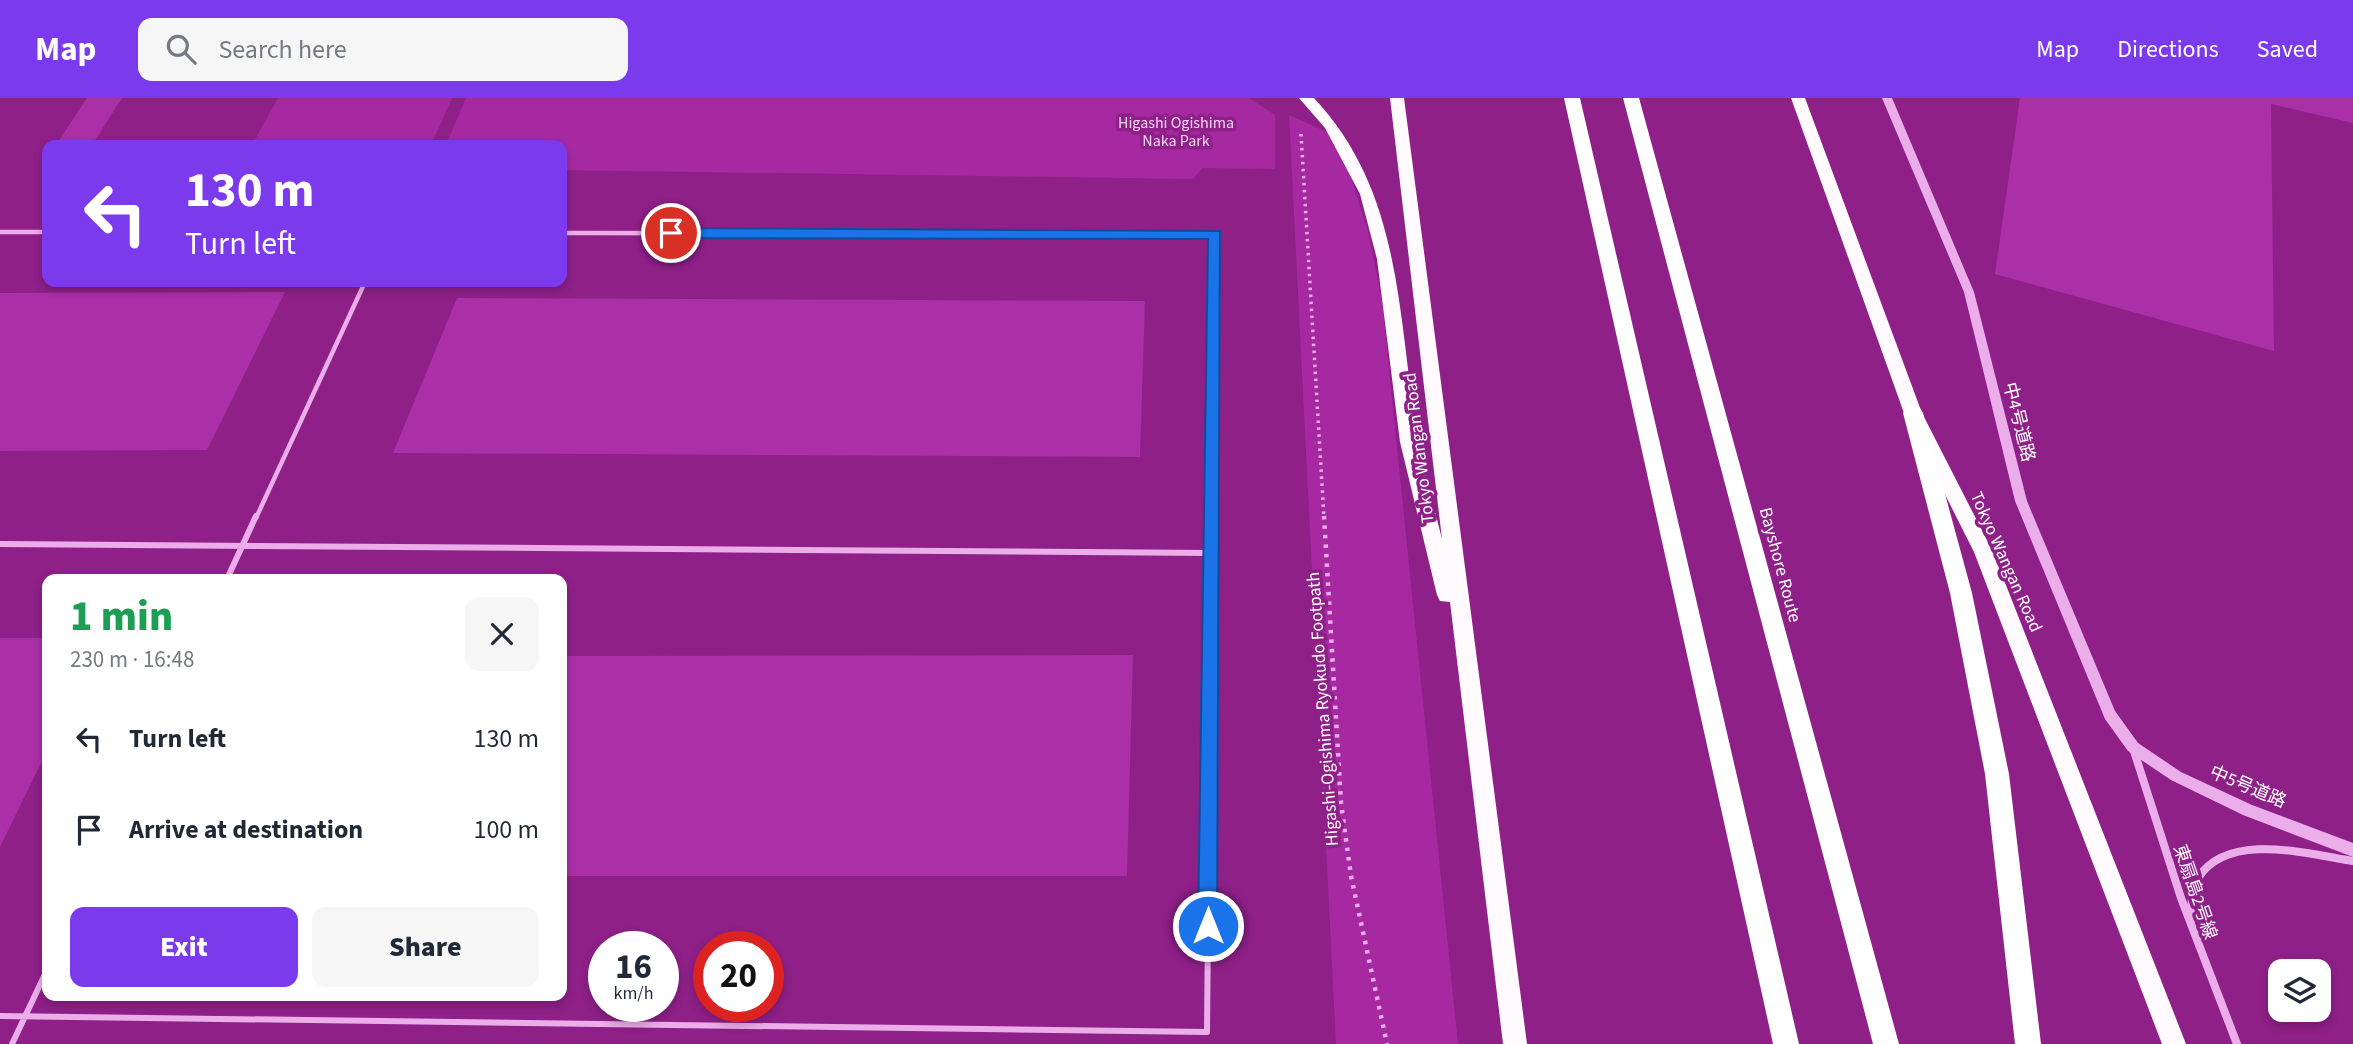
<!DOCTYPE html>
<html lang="en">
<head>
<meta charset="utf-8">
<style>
	body { margin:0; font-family:"Source Sans 3","Noto Sans JP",sans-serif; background:#f6f6f7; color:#1f2937; height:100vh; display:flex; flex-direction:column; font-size:26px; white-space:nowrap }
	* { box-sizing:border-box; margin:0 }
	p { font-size:23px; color:#747a83 }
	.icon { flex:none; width:38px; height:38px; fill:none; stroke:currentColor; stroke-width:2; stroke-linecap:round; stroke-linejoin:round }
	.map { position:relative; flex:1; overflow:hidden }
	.sheet { position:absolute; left:42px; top:476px; width:525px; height:427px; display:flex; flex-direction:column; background:#fff; border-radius:14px; box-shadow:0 4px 10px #0003 }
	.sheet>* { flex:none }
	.top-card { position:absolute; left:42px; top:42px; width:525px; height:147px; border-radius:14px; box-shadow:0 4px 10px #0003; background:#7c3aed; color:#fff; overflow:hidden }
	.buttons { position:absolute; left:2268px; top:861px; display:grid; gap:14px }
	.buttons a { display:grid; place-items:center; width:63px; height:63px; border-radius:14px; background:#fff; box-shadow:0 4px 10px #0003; font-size:35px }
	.speed { position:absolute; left:588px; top:833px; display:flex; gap:14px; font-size:35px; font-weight:700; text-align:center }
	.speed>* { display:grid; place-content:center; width:91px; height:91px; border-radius:50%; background:#fff; box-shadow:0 4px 10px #0003; line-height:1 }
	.speed small { font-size:18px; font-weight:400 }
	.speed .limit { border:10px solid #d22; background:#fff; color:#111 }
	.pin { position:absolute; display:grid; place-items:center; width:60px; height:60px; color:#fff; margin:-30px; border:4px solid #fff; border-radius:50%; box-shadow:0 2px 7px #0007 }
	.me { position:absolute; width:77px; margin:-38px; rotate:0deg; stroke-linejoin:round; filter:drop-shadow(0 0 5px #0008) }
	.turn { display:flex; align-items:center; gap:24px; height:147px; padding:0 28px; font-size:32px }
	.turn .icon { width:91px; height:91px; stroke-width:2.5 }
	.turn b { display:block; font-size:49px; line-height:60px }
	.round { display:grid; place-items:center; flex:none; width:74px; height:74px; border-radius:14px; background:#f6f6f7 }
	.summary { display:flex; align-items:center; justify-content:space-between; height:119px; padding:0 28px }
	h1 { font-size:42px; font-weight:800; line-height:52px; color:#1e9e55 }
	.action { display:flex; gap:14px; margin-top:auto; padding:14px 28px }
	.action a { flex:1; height:80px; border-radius:14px; background:#7c3aed; color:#fff; font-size:28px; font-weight:800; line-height:80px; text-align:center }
	.action a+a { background:#f6f6f7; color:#1f2937 }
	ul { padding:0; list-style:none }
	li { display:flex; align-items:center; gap:21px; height:91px; padding:0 28px }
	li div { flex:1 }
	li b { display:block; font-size:26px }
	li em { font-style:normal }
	header { display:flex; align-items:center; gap:42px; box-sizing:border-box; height:98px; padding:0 35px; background:#7c3aed; color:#fff }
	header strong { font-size:33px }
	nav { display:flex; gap:38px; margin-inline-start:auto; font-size:24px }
	.search { width:490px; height:63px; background:#f6f6f7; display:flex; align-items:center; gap:18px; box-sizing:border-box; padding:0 24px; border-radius:14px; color:#747a83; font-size:26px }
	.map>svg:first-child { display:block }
</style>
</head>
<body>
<header>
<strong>Map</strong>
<div class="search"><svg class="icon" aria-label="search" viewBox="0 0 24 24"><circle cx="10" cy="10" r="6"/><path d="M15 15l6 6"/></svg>Search here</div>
<nav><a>Map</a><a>Directions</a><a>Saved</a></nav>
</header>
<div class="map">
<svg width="2353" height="946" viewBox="0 0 2353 946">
	<rect width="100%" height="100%" fill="#8e2088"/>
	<path fill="#a629a2" d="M278 0H452L431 47H252Z
		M466 0H1249L1275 17V71L1202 70 1193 81 562 72V47H446Z
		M1289 17 1327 34 1352 82 1368 133 1382 203 1458 946H1336Z"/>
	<path fill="#ab2fa6" d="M87 0H122L92 47H56Z
		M2020 0H2353V25L2271 6 2274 253 1995 176Z
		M285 194 207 352 0 353V195Z
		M457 200 1145 203 1140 359 393 355Z
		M0 540H47V653L0 749Z
		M1133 557 1127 778H562V558Z"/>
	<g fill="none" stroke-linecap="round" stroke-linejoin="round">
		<path stroke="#ecaeea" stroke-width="3.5" stroke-dasharray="2.5 4.5" stroke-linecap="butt" d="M1301 36 1324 420"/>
		<path stroke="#ecaeea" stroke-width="4.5" stroke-dasharray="3.5 6" stroke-linecap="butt" d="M1324 418 1341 705 1351 778 1387 946"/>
		<path stroke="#ecaeea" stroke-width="4.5" d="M0 134H47
			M562 135 1215 136 1212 420
			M256 420 365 184"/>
		<path stroke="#ecaeea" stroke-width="6" d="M0 446 1211 455
			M227 481 256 418
			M0 918 1207 934 1212 418
			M12 946 47 872"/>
		<path stroke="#ecaeea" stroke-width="8" d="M2133 650 2181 800 2237 946
			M2191 823C2192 809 2190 792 2198 780 2228 733 2308 756 2353 763"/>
		<path fill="#ecaeea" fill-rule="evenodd" d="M1882 0H1892L1974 194 2027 403 2115 613 2138 645 2181 674 2252 707 2353 745V759L2243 717 2171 682 2128 653 2105 621 2015 403 1964 194Z"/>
		<path fill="#fffafe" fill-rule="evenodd" d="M1299 0H1314C1404 96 1397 220 1418 342 1423 375 1434 408 1442 441L1390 0H1404L1527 946H1503L1450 504 1440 503 1437 497 1400 344 1377 161 1360 96 1325 30Z
			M1791 0H1805L1922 315 1993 454 2186 946H2162L1974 454 1904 315Z"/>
		<path fill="#fff" fill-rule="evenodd" d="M1564 0H1580L1799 946H1773Z
			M1623 0H1639L1899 946H1873Z
			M1913 307 1920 310 1923 315 1972 495 2009 676 2041 946H2015L1985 676 1950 495 1903 315 1906 310Z"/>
	</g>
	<path fill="#1a73e8" stroke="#114b97" stroke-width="2" d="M671 130 1220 133 1217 828 1214 834 1208 837 1201 834 1198 828 1208 141 671 140 664 135Z"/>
	<g text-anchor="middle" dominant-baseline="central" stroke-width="7" stroke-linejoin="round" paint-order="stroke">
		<g font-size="16" fill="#f9d4f8" stroke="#8e2088">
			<text x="1176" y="25">Higashi Ogishima<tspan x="1176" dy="18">Naka Park</tspan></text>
		</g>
		<g font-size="18" fill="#fff" stroke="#8e2088">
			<text transform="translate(2019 324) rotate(76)">中4号道路</text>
			<text transform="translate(1419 350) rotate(-97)">Tokyo Wangan Road</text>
			<text transform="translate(2006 464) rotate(66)">Tokyo Wangan Road</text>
			<text transform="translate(1780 467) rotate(75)">Bayshore Route</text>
			<text transform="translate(1323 611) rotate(-94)">Higashi-Ogishima Ryokudo Footpath</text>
			<text transform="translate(2248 689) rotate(23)">中5号道路</text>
			<text transform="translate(2195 794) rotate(71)">東扇島2号線</text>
		</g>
	</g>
</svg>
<div class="buttons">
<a><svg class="icon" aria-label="layers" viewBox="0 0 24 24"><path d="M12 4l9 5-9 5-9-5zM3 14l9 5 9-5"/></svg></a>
</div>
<div class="speed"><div>16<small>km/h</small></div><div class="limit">20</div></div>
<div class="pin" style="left:671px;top:135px;background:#d93025"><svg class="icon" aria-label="arrive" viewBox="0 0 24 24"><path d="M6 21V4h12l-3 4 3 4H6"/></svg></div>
<svg class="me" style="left:1208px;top:828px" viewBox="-20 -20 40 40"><circle r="17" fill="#1a73e8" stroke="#fff" stroke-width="3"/><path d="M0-11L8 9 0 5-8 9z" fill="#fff"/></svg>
<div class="top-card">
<div class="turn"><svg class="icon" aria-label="left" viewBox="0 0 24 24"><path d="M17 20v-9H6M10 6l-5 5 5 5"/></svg><div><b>130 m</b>Turn left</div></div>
</div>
<section class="sheet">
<div class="summary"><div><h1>1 min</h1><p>230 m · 16:48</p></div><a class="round"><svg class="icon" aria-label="close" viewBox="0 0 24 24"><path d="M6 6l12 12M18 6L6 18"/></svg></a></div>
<ul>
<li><svg class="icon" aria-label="left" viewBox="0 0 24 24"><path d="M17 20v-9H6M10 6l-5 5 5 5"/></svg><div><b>Turn left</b></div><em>130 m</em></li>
<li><svg class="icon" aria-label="arrive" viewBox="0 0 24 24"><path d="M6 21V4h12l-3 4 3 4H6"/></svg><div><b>Arrive at destination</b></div><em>100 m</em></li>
</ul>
<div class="action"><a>Exit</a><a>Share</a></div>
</section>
</div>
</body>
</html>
